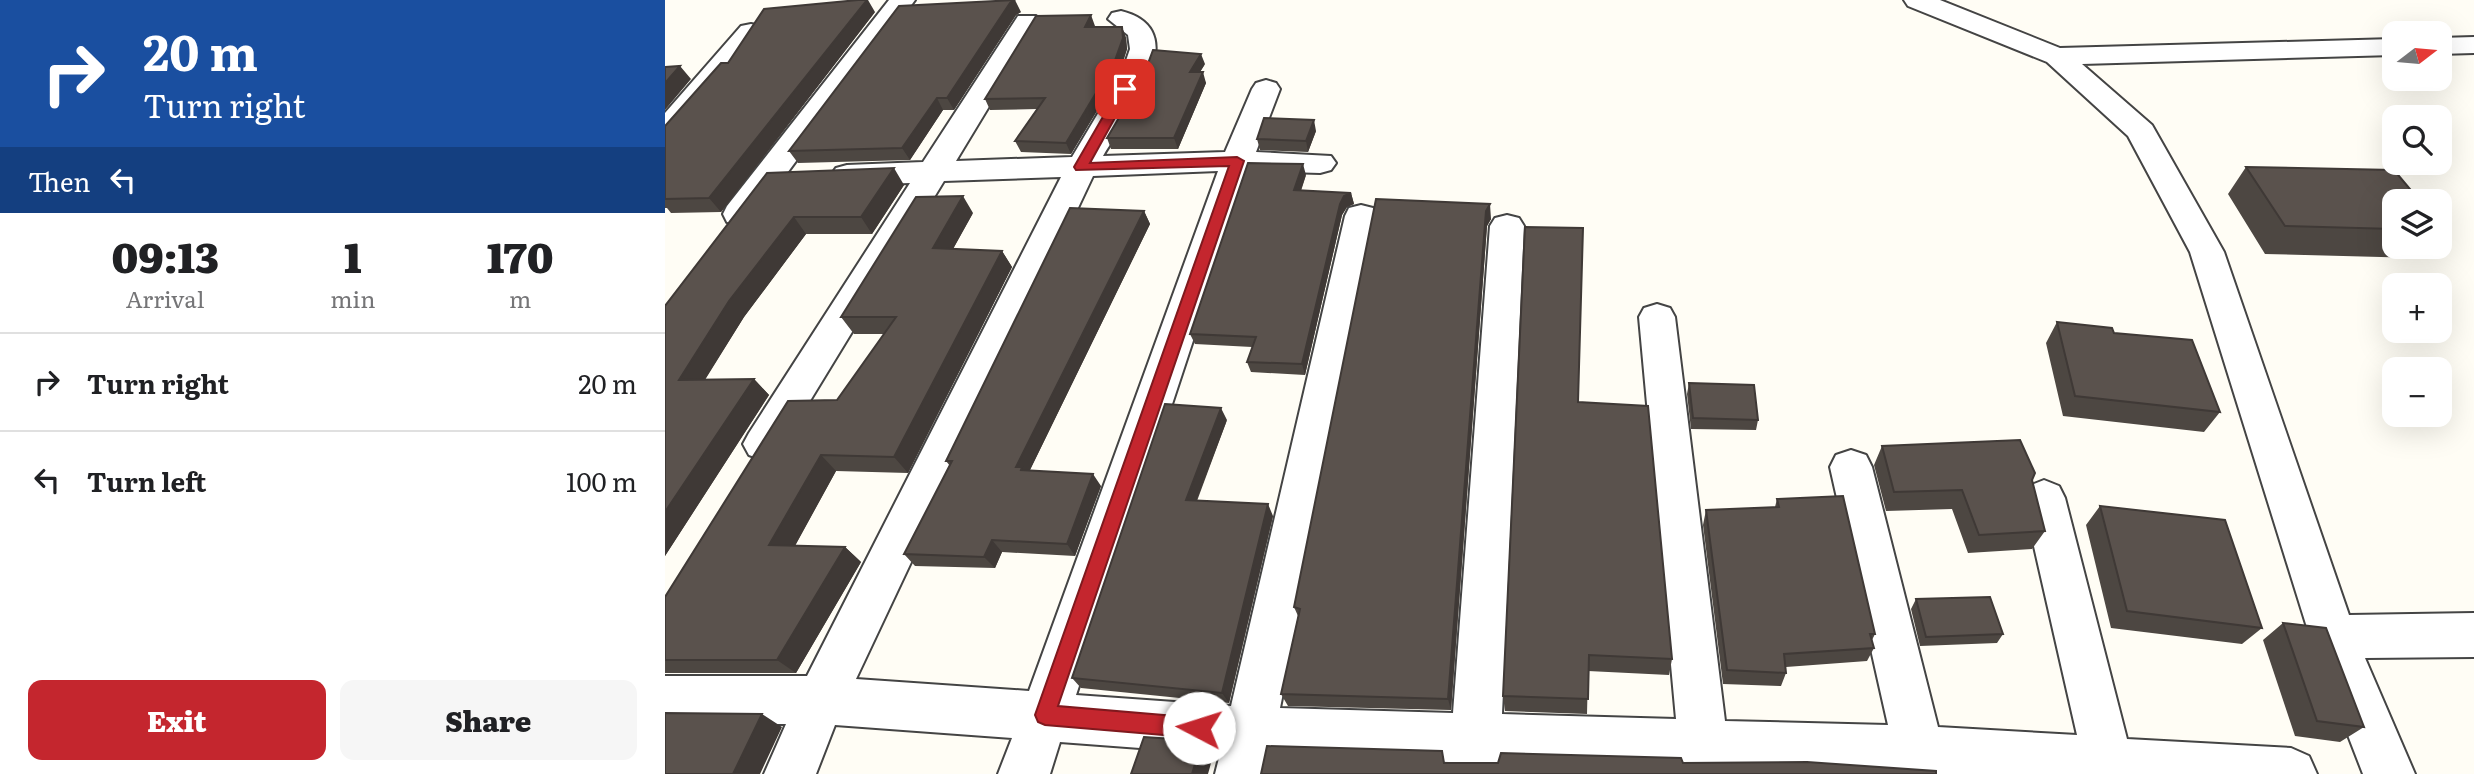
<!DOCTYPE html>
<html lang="en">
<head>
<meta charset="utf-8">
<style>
	body { margin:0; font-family:Literata,serif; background:#f6f6f6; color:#202124; height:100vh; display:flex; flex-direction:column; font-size:26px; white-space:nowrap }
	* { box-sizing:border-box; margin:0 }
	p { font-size:23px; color:#757577 }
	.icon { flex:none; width:38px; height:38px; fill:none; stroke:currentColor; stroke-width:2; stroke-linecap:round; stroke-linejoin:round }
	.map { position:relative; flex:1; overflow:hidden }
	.panel { display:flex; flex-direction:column; background:#fff; width:665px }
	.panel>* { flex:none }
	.banner { background:#1a4fa0; color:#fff; overflow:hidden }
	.needle { width:46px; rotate:74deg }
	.buttons { position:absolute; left:1717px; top:21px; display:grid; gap:14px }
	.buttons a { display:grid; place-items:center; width:70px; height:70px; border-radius:14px; background:#fff; box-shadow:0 7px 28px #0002; font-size:35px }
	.pin { position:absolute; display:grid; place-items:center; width:60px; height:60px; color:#fff; margin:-30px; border-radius:14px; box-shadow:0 4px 10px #0006 }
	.me { position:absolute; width:77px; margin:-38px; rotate:275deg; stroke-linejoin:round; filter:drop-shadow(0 0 5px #0008) }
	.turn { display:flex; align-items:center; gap:24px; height:147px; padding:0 28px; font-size:32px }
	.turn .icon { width:91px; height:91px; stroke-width:2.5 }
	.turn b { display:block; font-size:49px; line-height:60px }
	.then { display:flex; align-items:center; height:66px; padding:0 28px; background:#0003; gap:14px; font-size:26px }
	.eta { display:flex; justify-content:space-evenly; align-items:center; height:119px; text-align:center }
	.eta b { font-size:42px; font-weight:800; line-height:49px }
	.cta { display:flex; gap:14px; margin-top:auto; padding:14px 28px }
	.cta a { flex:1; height:80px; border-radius:14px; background:#c4262e; color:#fff; font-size:28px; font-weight:800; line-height:80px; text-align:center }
	.cta a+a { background:#f6f6f6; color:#202124 }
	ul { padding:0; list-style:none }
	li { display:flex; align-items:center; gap:21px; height:98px; padding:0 28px; border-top:2px solid #e0e0e0 }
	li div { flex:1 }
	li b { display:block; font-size:26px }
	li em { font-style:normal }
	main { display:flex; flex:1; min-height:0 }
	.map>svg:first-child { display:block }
</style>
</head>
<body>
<main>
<section class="panel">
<div class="banner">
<div class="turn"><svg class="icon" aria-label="right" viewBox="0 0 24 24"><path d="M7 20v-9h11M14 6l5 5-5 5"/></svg><div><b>20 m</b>Turn right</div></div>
<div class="then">Then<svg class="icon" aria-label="left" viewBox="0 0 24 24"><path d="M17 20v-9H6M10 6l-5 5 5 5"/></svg></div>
</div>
<div class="eta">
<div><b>09:13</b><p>Arrival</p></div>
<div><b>1</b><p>min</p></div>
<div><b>170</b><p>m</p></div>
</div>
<ul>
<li><svg class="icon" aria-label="right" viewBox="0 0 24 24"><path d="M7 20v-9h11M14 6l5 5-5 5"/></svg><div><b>Turn right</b></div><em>20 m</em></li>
<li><svg class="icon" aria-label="left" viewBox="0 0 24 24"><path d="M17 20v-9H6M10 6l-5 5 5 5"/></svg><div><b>Turn left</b></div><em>100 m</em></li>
</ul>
<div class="cta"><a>Exit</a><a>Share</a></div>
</section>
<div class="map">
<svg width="1809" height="774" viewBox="0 0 1809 774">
	<rect width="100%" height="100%" fill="#fffdf5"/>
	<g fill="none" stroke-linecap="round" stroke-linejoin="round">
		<g stroke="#444" stroke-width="4">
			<path id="minor" d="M224 0H250L86 222 74 225 62 222 58 214 62 206Z
				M1239 0H1275L1395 48 1729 39V55L1417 64 1487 125 1559 252 1684 615 1809 613V657L1700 658 1750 774H1698L1645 637 1525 252 1463 136 1382 62 1243 6Z
				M456 11C533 30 461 117 438 156L560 152 587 89 591 83 601 80 611 83 615 89 591 152 666 156 671 163 666 170 655 173 584 171 411 695 566 706 680 216 684 208 696 205 708 208 712 216 615 708 788 713 825 226 830 218 842 215 854 218 859 226 837 714 1011 719 974 317 979 308 992 304 1005 308 1010 317 1060 721 1223 725 1165 467 1171 455 1186 450 1201 455 1207 467 1273 727 1412 735 1358 498 1364 486 1379 480 1394 486 1400 498 1462 739 1626 748 1644 756 1652 774H1181L1066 771 1067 774H1015V769L835 764V774H783L784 762 605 757 602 774H550L555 754 395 742 385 774H333L347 738 170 725 151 774H99L121 724H0V676H142L396 177 279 181 112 455 98 460 84 455 78 444 84 433 245 183 182 185 171 182 166 175 171 168 182 165 258 162 353 16H371L375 22 291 161 407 157 456 75 465 49 463 35 443 19 447 13ZM553 171 364 691 191 679 428 176Z
				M86 24 96 26 100 32 96 38 11 137 0 140V113L76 26Z
				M1809 37V53L1774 54V38Z"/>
		</g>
		<use href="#minor" fill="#fff" fill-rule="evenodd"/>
	</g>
	<path fill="#4d4742" d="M234 6 356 12 351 15 289 110H278L245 160 133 163 124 151Z
		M210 12 56 212 6 213 2 208H0V126L63 63Z
		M430 26V27H457L461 38 462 49 454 74 406 154 356 152 350 141 372 109 325 110 320 99Z
		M540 64 535 72 541 83 513 149H446L442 138Z
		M651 131 643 152 595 150 592 139Z
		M1581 167 1729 201V247H1763L1754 258 1600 254 1563 194Z
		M102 173 239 185 207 234H141L79 317 40 379H89L104 395 0 556V306Z
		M641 175 636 191 686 193 689 204 682 207 677 215 640 375 586 372 582 362 587 347 530 344 525 334Z
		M711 199 826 219 822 226 786 710 623 706 616 694 633 616 629 607Z
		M479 211 485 224 365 470 436 486 410 556 337 552 330 568 250 566 239 554 285 466 281 461Z
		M308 213 288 249 337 251 347 267 243 473 171 471 130 546 180 547 196 562 131 673H0V597L172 400 219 334H189L176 317Z
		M1392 322 1449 333 1555 412 1539 432 1398 416 1381 343Z
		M1024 383 1093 420 1091 430 1026 429 1022 394Z
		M913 402 1007 659 1004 675 923 671 922 714 840 711 838 696Z
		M562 420 532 501 608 516 564 703 416 688 407 678Z
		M1217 446 1367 480 1380 531 1367 549 1303 553 1287 509 1221 511 1209 465Z
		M1112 499 1210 634 1207 640 1209 648 1202 661 1121 667V673L1116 686 1058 684 1038 525 1041 510 1110 507Z
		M1435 506 1597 628 1577 644 1446 628 1421 525Z
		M1251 599 1338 634 1332 643 1255 646 1246 609Z
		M1618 623 1699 727 1675 742 1630 736 1598 640Z"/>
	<path fill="#3f3936" d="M202 0H203L210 12 56 212 44 198Z
		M350 0 356 12 351 15 289 110 282 98 345 3Z
		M426 15 430 26 424 37 420 27Z
		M457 27 461 38 462 49 454 74 406 154 401 143Z
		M536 54 540 64 528 83 525 72Z
		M15 66 26 79 0 110V83Z
		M538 72 541 83 513 149 509 138Z
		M272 98 278 110 245 160 237 148Z
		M649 120 651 131 643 152 641 141Z
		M638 164 641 175 632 201 629 190Z
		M229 168 239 185 207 234 196 217Z
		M686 193 689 204 682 207 677 215 640 375 637 364 675 204 679 196Z
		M298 196 308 213 279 265 268 248Z
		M825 204 826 219 822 226 786 710 783 699 821 211Z
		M479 211 485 224 363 474 351 467Z
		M129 217 141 234 79 317 30 396 14 380 64 301Z
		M337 251 347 267 243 473 229 457Z
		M89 379 104 395 0 556V512Z
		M556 408 562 420 527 512 521 500Z
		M156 455 171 471 122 560 104 545Z
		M428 474 436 486 410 556 402 544Z
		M603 504 608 516 564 703 557 693Z
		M327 540 337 552 330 568 319 557Z
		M180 547 196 562 131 673 112 660Z
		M97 714 117 727 95 774H68Z
		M537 741 548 756 543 774H527Z"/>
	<path fill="#5a524d" stroke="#3f3936" stroke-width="2" d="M193 0H202L44 198 0 199V126L56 63H63L99 9Z
		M350 0 345 3 282 98H272L237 148 124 151 234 6Z
		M426 15 420 27H457L458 38 449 63 401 143 350 141 380 98 320 99 371 16Z
		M488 50 536 54 525 72H538L509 138H442L478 77Z
		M15 66 0 83V67Z
		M599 118 649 120 641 141 592 139Z
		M583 163 638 164 629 190 686 193 679 196 675 204 637 364 582 362 591 337 525 334Z
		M1581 167 1729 170 1755 201H1729V229L1620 226Z
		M229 168 196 217H129L64 301 14 380 89 379 0 512V306L102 173Z
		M298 196 268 248 337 251 229 457 156 455 104 545 180 547 112 660H0V597L123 401 172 400 231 317H176L251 197Z
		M711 199 825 204 821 211 783 699 616 694 635 609 629 607Z
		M405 208 479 211 351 467H357L356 470 428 474 402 544 327 540 319 557 239 554 287 461H281Z
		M860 227 918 228 913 402 983 406 1007 659 924 655 923 699 838 696Z
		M1392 322 1447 328 1449 333 1527 340 1555 412 1410 396Z
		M1024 383 1089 385 1093 420 1028 418Z
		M500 404 556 408 521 500 603 504 557 693 407 678Z
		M1355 440 1370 473 1367 480 1380 531 1314 535 1297 490 1229 492 1217 446Z
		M1178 496 1210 634H1205L1209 648 1119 654 1121 673 1062 670 1041 510 1114 507 1112 499Z
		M1435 506 1560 520 1597 628 1462 611Z
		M1325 597 1338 634 1261 637 1251 599Z
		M1618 623 1661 628 1699 727 1652 721Z
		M0 713 97 714 68 774H0Z
		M479 737 537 741 527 774H466Z
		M602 746 777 751 779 763H833L836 753 1016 758 1018 763 1142 762 1271 771V774H596Z"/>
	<path fill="#c4262e" stroke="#7f191e" stroke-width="2" d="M460 86 466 89 425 163 572 157 579 161 393 706 534 718 541 721 544 728 541 735 534 738 380 725 373 722 370 715 564 166 411 170 409 167 454 89Z"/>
</svg>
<div class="buttons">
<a><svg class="needle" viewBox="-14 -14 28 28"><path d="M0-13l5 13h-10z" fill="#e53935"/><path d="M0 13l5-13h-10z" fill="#757577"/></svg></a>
<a><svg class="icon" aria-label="search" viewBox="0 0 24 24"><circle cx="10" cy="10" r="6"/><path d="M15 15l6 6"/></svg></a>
<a><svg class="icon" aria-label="layers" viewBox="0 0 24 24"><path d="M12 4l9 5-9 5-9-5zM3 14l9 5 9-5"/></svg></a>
<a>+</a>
<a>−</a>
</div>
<div class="pin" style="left:460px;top:89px;background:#d93025"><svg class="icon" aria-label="arrive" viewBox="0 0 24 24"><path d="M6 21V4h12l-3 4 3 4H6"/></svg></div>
<svg class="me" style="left:534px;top:728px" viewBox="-20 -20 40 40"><circle r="19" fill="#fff"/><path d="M0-13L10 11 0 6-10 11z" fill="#c4262e"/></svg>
</div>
</main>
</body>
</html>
